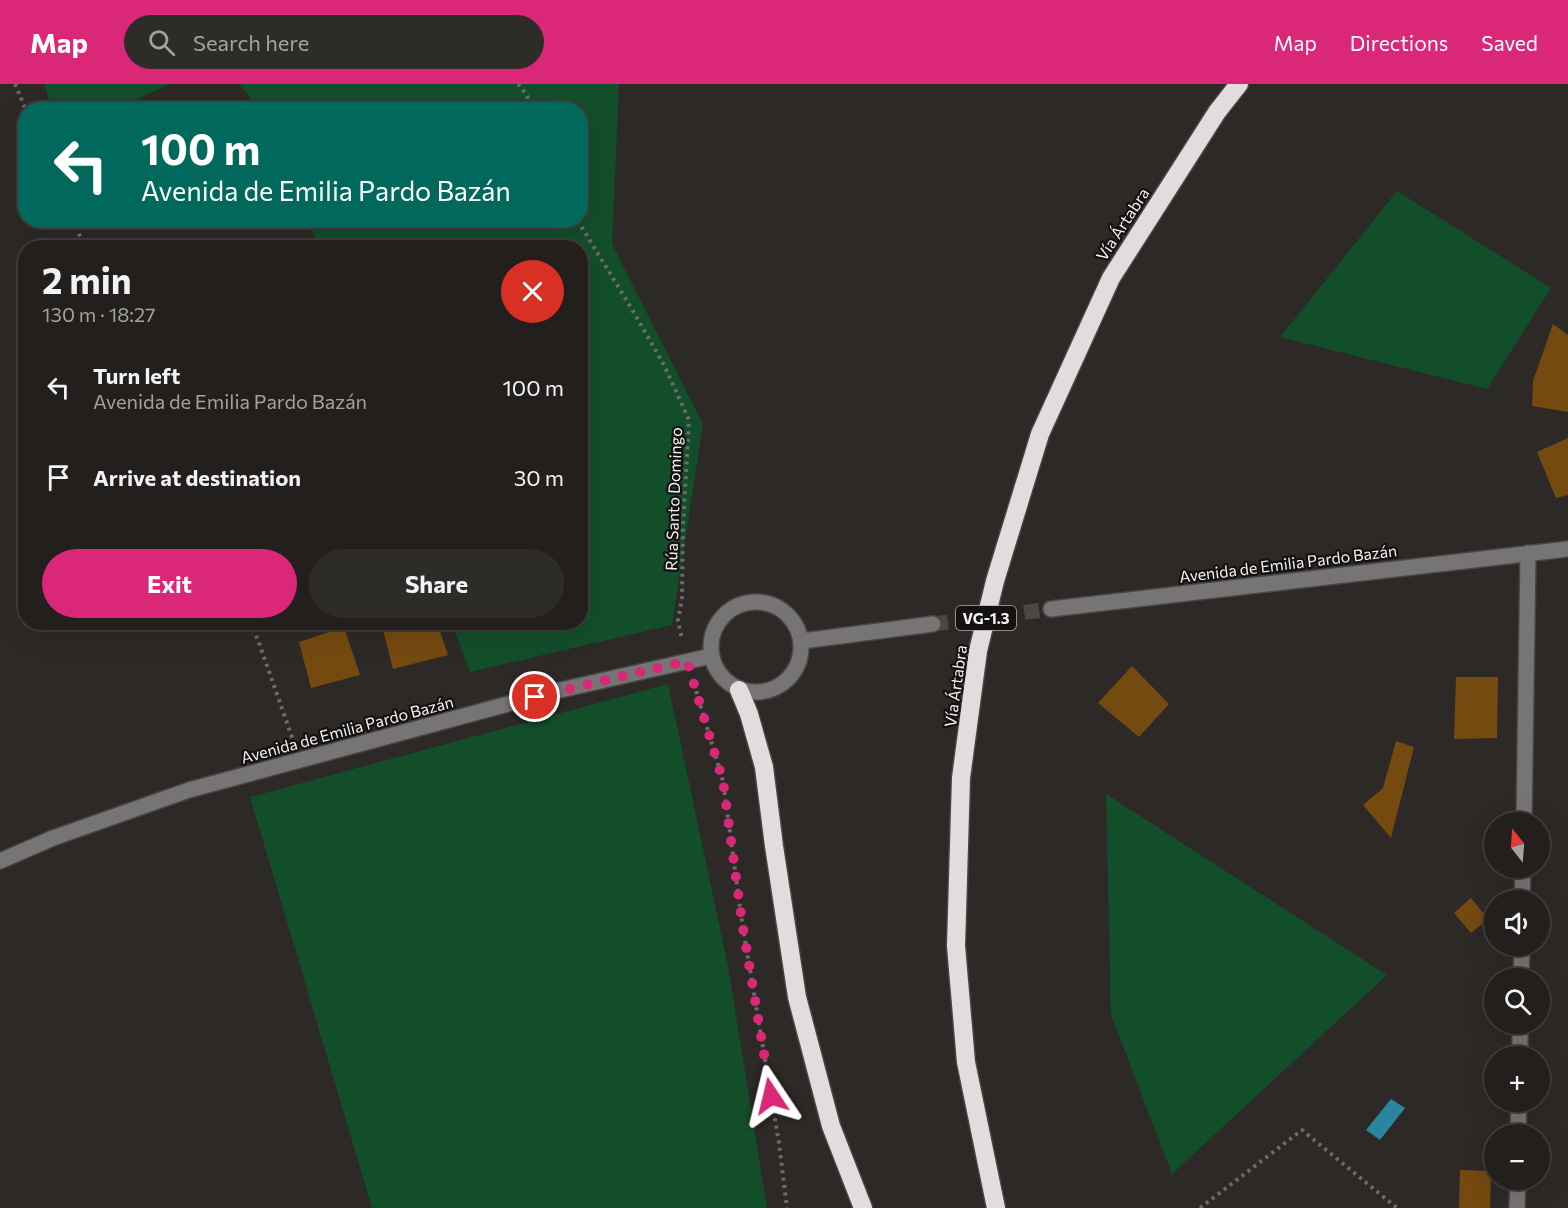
<!DOCTYPE html>
<html lang="en">
<head>
<meta charset="utf-8">
<style>
	body { margin:0; font-family:Commissioner,sans-serif; background:#2e2c29; color:#f1f3f6; height:100vh; display:flex; flex-direction:column; font-size:22px; white-space:nowrap }
	* { box-sizing:border-box; margin:0 }
	p { font-size:20px; color:#a2a2a3 }
	.icon { flex:none; width:33px; height:33px; fill:none; stroke:currentColor; stroke-width:2; stroke-linecap:round; stroke-linejoin:round }
	.map { position:relative; flex:1; overflow:hidden }
	.side { position:absolute; left:18px; top:156px; width:570px; height:390px; display:flex; flex-direction:column; background:#221f1c; border-radius:24px; box-shadow:0 6px 24px #0002,0 0 0 2px #3f3d3b }
	.side>* { flex:none }
	.banner { position:absolute; left:18px; top:18px; width:570px; height:126px; border-radius:24px; box-shadow:0 6px 24px #0002,0 0 0 2px #3f3d3b; background:#00695c; color:#fff; overflow:hidden }
	.needle { width:39px; rotate:343deg }
	.buttons { position:absolute; left:1484px; top:728px; display:grid; gap:12px }
	.buttons a { display:grid; place-items:center; width:66px; height:66px; border-radius:50%; background:#221f1c; box-shadow:0 6px 24px #0002,0 0 0 2px #3f3d3b; font-size:30px }
	.pin { position:absolute; display:grid; place-items:center; width:51px; height:51px; color:#fff; margin:-26px; border:3px solid #fff; border-radius:50%; box-shadow:0 2px 6px #0007 }
	.me { position:absolute; width:66px; margin:-33px; rotate:350deg; stroke-linejoin:round; filter:drop-shadow(0 0 4px #0008) }
	.turn { display:flex; align-items:center; gap:21px; height:126px; padding:0 24px; font-size:27px }
	.turn .icon { width:78px; height:78px; stroke-width:2.5 }
	.turn b { display:block; font-size:42px; line-height:51px }
	.round { display:grid; place-items:center; flex:none; width:63px; height:63px; border-radius:32px; background:#2e2c29 }
	.overview { display:flex; align-items:center; justify-content:space-between; height:102px; padding:0 24px }
	h1 { font-size:36px; font-weight:700; line-height:45px }
	.button { display:flex; gap:12px; margin-top:auto; padding:12px 24px }
	.button a { flex:1; height:69px; border-radius:36px; background:#db2777; color:#fff; font-size:24px; font-weight:700; line-height:69px; text-align:center }
	.button a+a { background:#2e2c29; color:#f1f3f6 }
	ul { padding:0; list-style:none }
	li { display:flex; align-items:center; gap:18px; height:90px; padding:0 24px }
	li div { flex:1 }
	li b { display:block; font-size:22px }
	li em { font-style:normal }
	header { display:flex; align-items:center; gap:36px; box-sizing:border-box; height:84px; padding:0 30px; background:#db2777; color:#fff }
	header strong { font-size:28px }
	nav { display:flex; gap:33px; margin-inline-start:auto; font-size:21px }
	.search { width:420px; height:54px; background:#2e2c29; display:flex; align-items:center; gap:15px; box-sizing:border-box; padding:0 21px; border-radius:33px; color:#a2a2a3; font-size:22px }
	.map>svg:first-child { display:block }
</style>
</head>
<body>
<header>
<strong>Map</strong>
<div class="search"><svg class="icon" aria-label="search" viewBox="0 0 24 24"><circle cx="10" cy="10" r="6"/><path d="M15 15l6 6"/></svg>Search here</div>
<nav><a>Map</a><a>Directions</a><a>Saved</a></nav>
</header>
<div class="map">
<svg width="1568" height="1124" viewBox="0 0 1568 1124">
	<rect width="100%" height="100%" fill="#2d2926"/>
	<path fill="#134e2b" d="M44 0H169L118 25H52Z
		M239 0H619L612 160 703 340 672 541 470 588 452 539 580 538V164L319 163 309 137 580 136V26L260 25Z
		M1397 107 1551 204 1487 305 1280 253Z
		M668 600 728 882 767 1124H372L250 713Z
		M1106 710 1387 891 1172 1090 1111 931Z"/>
	<path fill="#2a859d" d="M1391 1015 1405 1024 1380 1056 1366 1046Z"/>
	<path fill="#754a10" d="M197 16 201 26H161V25Z
		M1553 240 1568 251V328L1532 322 1533 297Z
		M1568 354V411L1556 414 1537 368Z
		M381 538H437L448 571 393 585Z
		M344 543 360 591 311 604 299 558Z
		M1132 582 1169 620 1139 653 1098 619Z
		M1456 593H1498L1497 654 1454 655Z
		M1396 657 1414 663 1391 754 1363 721 1383 704Z
		M1471 814 1488 835 1471 849 1454 829Z
		M1460 1086 1491 1087 1490 1124H1459Z"/>
	<g fill="none" stroke-linecap="round" stroke-linejoin="round">
		<path stroke="#4b4744" stroke-width="15" stroke-dasharray="15 8" stroke-linecap="butt" d="M933 540 1051 525"/>
		<g stroke="#494542" stroke-width="18">
			<path id="minor" d="M711 563a45 45 0 1 1 90 0a45 45 0 1 1-90 0Z
				M1051 525 1568 465
				M802 557 933 540
				M1524 738 1528 469
				M0 777 53 754 189 706 556 607 711 572
				M1522 816 1523 783
				M1521 894 1522 861
				M1520 972V939
				M1518 1050 1519 1017
				M1517 1124 1518 1095"/>
		</g>
		<g stroke="#494542" stroke-width="21">
			<path id="highway" d="M739 606 749 630 764 683 774 762 797 913 831 1042 863 1124
				M996 1124 966 978 956 862 961 694 978 567 995 497 1040 350 1111 194 1217 28 1239 0"/>
		</g>
		<path stroke="#6f6b69" stroke-width="4" stroke-dasharray="3 4.5" stroke-linecap="butt" d="M15 0 26 26
			M518 0 526 10 534 26
			M73 136 85 164
			M579 136 581 142 630 222 664 281 689 336 683 442 682 514 678 537 682 555
			M250 538 258 556 293 656
			M694 600 723 697 742 838 779 1059 787 1124
			M1200 1124 1302 1046 1397 1124"/>
		<use href="#minor" stroke="#767475" stroke-width="15"/>
		<use href="#highway" stroke="#e2dcdf" stroke-width="18"/>
	</g>
	<g fill="none" stroke-linecap="round" stroke-linejoin="round">
		<path stroke="#db2777" stroke-width="10" stroke-dasharray="0 18" d="M535 613 687 577 723 697 742 838 771 1012"/>
	</g>
	<g text-anchor="middle" dominant-baseline="central" stroke-width="4.5" stroke-linejoin="round" paint-order="stroke">
		<rect fill="#141210" stroke="#b2afae" stroke-width="1.5" x="956" y="522" width="60" height="24" rx="4.5"/>
		<g font-size="15" font-weight="bold" fill="#f5f2f1">
			<text x="986" y="534">VG-1.3</text>
		</g>
		<g font-size="16" fill="#f5f2f1" stroke="#141210">
			<text transform="translate(1122 140) rotate(-57)">Vía Ártabra</text>
			<text transform="translate(673 415) rotate(-88)">Rúa Santo Domingo</text>
			<text transform="translate(1288 479) rotate(-7)">Avenida de Emilia Pardo Bazán</text>
			<text transform="translate(955 602) rotate(-82)">Vía Ártabra</text>
			<text transform="translate(347 645) rotate(-15)">Avenida de Emilia Pardo Bazán</text>
		</g>
	</g>
</svg>
<div class="buttons">
<a><svg class="needle" viewBox="-14 -14 28 28"><path d="M0-13l5 13h-10z" fill="#e53935"/><path d="M0 13l5-13h-10z" fill="#a2a2a3"/></svg></a>
<a><svg class="icon" aria-label="sound" viewBox="0 0 24 24"><path d="M4 9h4l5-4v14l-5-4H4zM17 9q2 3 0 6"/></svg></a>
<a><svg class="icon" aria-label="search" viewBox="0 0 24 24"><circle cx="10" cy="10" r="6"/><path d="M15 15l6 6"/></svg></a>
<a>+</a>
<a>−</a>
</div>
<div class="pin" style="left:535px;top:613px;background:#d93025"><svg class="icon" aria-label="arrive" viewBox="0 0 24 24"><path d="M6 21V4h12l-3 4 3 4H6"/></svg></div>
<svg class="me" style="left:771px;top:1012px" viewBox="-20 -20 40 40"><path d="M0-17L14 15 0 8-14 15z" fill="#db2777" stroke="#fff" stroke-width="4"/></svg>
<div class="banner">
<div class="turn"><svg class="icon" aria-label="left" viewBox="0 0 24 24"><path d="M17 20v-9H6M10 6l-5 5 5 5"/></svg><div><b>100 m</b>Avenida de Emilia Pardo Bazán</div></div>
</div>
<section class="side">
<div class="overview"><div><h1>2 min</h1><p>130 m · 18:27</p></div><a class="round" style="background:#d93025;color:#fff"><svg class="icon" aria-label="close" viewBox="0 0 24 24"><path d="M6 6l12 12M18 6L6 18"/></svg></a></div>
<ul>
<li><svg class="icon" aria-label="left" viewBox="0 0 24 24"><path d="M17 20v-9H6M10 6l-5 5 5 5"/></svg><div><b>Turn left</b><p>Avenida de Emilia Pardo Bazán</p></div><em>100 m</em></li>
<li><svg class="icon" aria-label="arrive" viewBox="0 0 24 24"><path d="M6 21V4h12l-3 4 3 4H6"/></svg><div><b>Arrive at destination</b></div><em>30 m</em></li>
</ul>
<div class="button"><a>Exit</a><a>Share</a></div>
</section>
</div>
</body>
</html>
